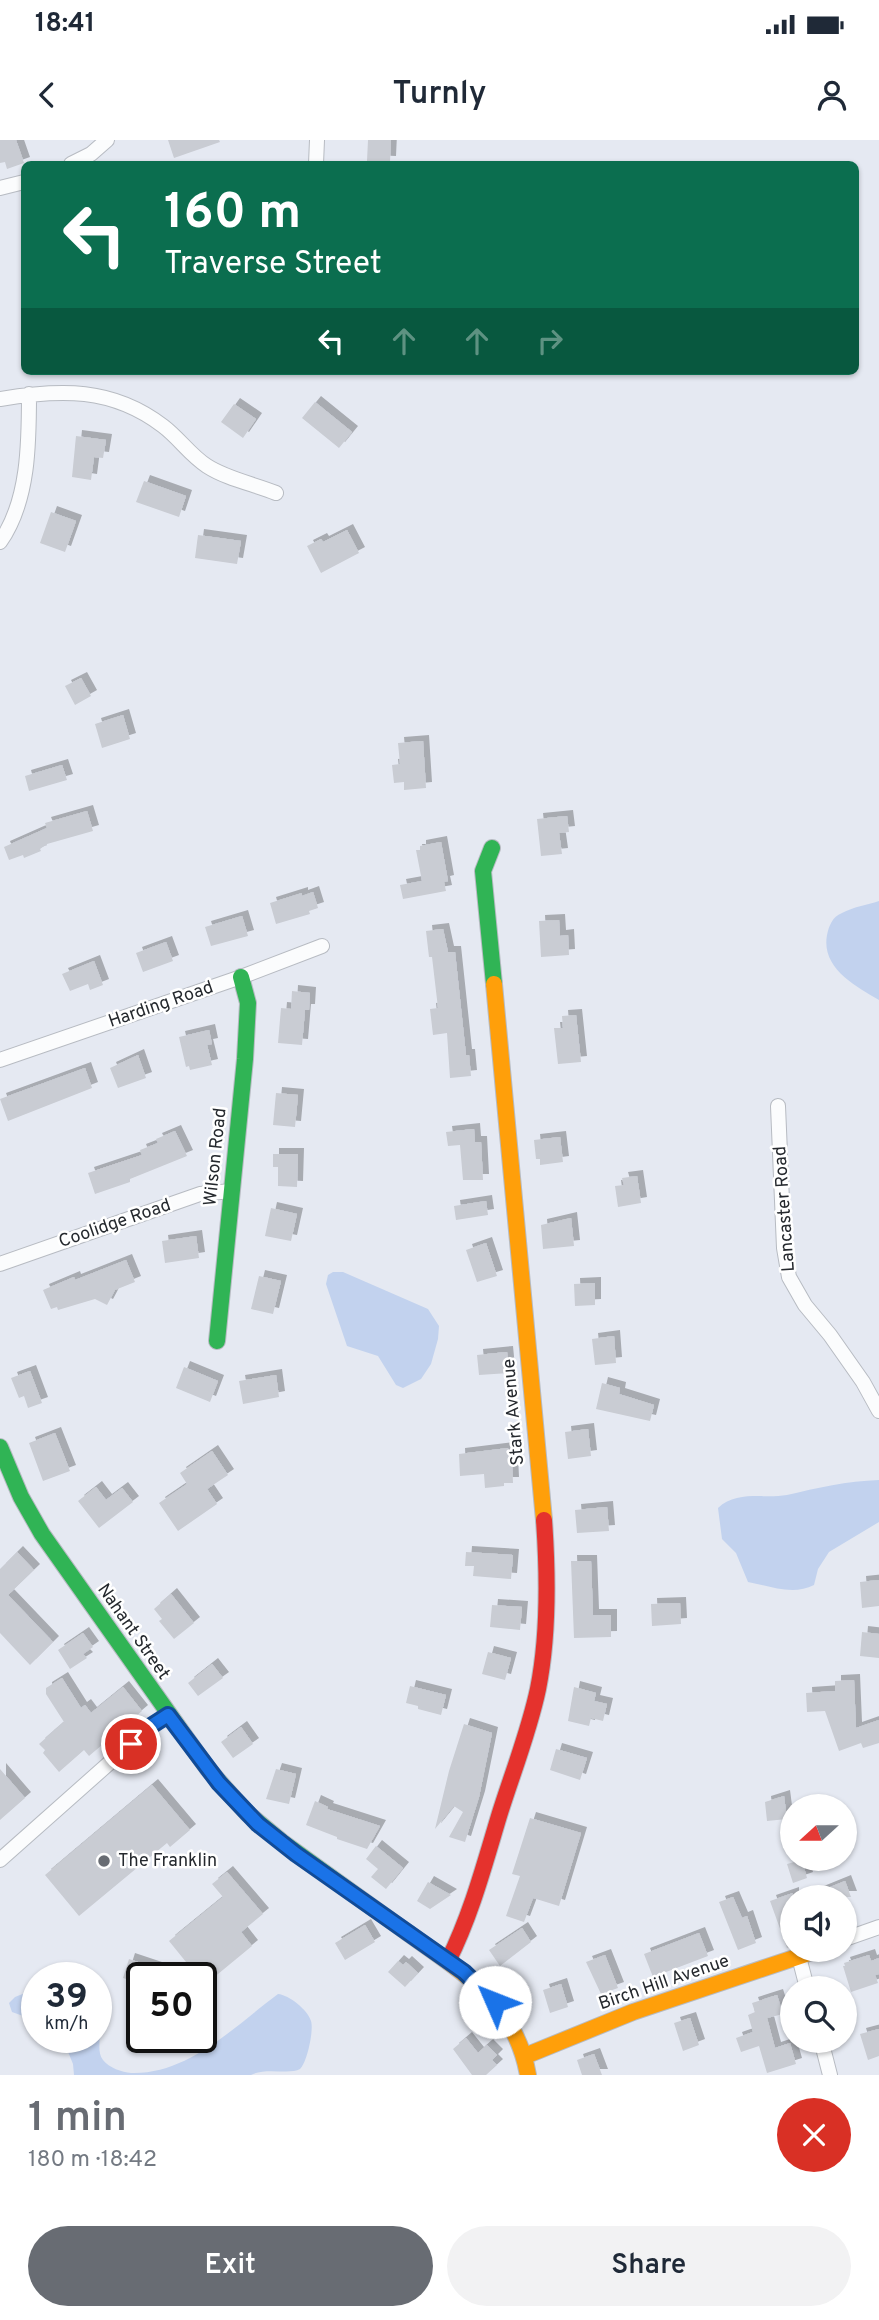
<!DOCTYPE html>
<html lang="en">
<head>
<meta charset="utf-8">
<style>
	body { margin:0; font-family:Overpass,sans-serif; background:#f2f2f3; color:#1f2937; height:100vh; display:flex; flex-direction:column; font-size:26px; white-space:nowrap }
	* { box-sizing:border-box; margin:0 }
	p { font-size:23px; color:#747a83 }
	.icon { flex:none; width:38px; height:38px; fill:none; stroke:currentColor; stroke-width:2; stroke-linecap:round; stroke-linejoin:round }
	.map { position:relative; height:1935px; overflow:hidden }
	.sheet { display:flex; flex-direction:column; background:#fff; flex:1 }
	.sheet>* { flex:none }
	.guide { position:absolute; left:21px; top:21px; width:838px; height:214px; border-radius:10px; box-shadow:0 2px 5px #0004; background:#0b6e4f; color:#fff; overflow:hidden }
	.needle { width:46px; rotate:249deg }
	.tools { position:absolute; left:780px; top:1654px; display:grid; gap:14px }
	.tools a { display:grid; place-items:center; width:77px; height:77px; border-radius:50%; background:#fff; box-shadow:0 2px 5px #0004; font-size:35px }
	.speed { position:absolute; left:21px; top:1822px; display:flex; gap:14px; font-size:35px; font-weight:700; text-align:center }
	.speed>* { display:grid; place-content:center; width:91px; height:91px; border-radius:50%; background:#fff; box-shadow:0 2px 5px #0004; line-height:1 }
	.speed small { font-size:18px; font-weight:400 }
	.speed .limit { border:4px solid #111; border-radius:10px; background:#fff; color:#111 }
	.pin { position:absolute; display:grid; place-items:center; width:60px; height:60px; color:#fff; margin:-30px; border:4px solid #fff; border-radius:50%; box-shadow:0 2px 7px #0007 }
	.me { position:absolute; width:77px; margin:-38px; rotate:314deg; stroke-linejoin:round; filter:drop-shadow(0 0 5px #0008) }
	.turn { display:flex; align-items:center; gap:24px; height:147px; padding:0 28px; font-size:32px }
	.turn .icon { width:91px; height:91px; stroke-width:2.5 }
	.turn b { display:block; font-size:49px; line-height:60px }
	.lanes { display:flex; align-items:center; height:66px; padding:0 28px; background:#0003; justify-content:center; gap:35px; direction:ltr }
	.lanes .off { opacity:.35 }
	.round { display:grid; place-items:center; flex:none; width:74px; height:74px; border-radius:37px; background:#f2f2f3 }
	.overview { display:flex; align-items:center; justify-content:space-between; height:119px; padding:0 28px }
	h1 { font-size:42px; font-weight:600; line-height:52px; color:#686c73 }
	.primary-button { display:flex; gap:14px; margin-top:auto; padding:14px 28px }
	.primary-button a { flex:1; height:80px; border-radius:42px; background:#686c73; color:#fff; font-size:28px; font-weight:600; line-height:80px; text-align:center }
	.primary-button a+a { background:#f2f2f3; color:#1f2937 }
	.status { display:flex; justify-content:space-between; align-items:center; height:49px; padding:0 35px; background:#fff; direction:ltr }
	.status svg { height:19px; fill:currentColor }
	header { display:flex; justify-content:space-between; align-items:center; height:91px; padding:0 28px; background:#fff; font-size:32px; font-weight:600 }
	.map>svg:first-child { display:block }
</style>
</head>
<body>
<div class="status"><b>18:41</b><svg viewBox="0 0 49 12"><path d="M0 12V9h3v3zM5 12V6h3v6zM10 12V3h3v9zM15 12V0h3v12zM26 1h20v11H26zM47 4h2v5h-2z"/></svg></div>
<header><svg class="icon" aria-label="back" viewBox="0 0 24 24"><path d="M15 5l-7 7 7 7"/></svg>Turnly<svg class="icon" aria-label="person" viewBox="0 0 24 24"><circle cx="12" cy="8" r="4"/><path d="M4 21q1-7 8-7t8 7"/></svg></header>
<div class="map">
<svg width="879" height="1935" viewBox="0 0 879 1935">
	<defs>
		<filter id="shadow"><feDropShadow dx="6" dy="-6" stdDeviation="0" flood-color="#0004"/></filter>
	</defs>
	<rect width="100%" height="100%" fill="#e5e9f2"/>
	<path fill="#c2d2ee" d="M879 761V860C855 846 821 828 827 795 829 786 832 777 842 773 853 767 867 765 879 761Z
		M333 1132H343L428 1169 439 1186 438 1199 431 1224 421 1239 403 1248 396 1245 378 1216 347 1206 326 1144 328 1135Z
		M879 1340V1382L829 1412 818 1429 814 1445C793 1456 770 1446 748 1442L736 1413 722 1399 718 1368C737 1350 764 1359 787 1355 817 1348 847 1341 879 1340Z
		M35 1849 37 1881 12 1872 9 1863 15 1857Z
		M278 1854C289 1855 308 1870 311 1881 314 1890 307 1923 300 1929 290 1935 265 1927 251 1935H74L73 1924 62 1897H96V1884C104 1893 95 1910 103 1920 109 1928 122 1932 131 1933 189 1935 237 1884 278 1854Z"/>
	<path fill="#c9ccd3" filter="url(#shadow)" d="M0 0H16L24 23 7 29 5 22 0 23Z
		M168 0H219L220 2 174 18Z
		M368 0H391L390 22 367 21Z
		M315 262 352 292 339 308 302 278Z
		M234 264 256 279 243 298 221 282Z
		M76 296 106 300 103 318 94 317 91 340 72 337Z
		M144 341 186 356 179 377 136 362Z
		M51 372 76 381 65 412 40 403Z
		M347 390 359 413 321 433 307 406 321 399 323 402Z
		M198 395 241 401 237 424 195 418Z
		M81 538 91 556 75 565 65 546Z
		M123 575 130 599 102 608 95 584Z
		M423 601 426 648 404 650V642L394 643 392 625 400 624 398 603Z
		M62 625 67 640 29 651 25 636Z
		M87 671 93 691 47 704 40 709 41 711 24 718 23 715 9 720 4 707 47 688 45 683Z
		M567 676 569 692 559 693 562 714 541 716 537 679Z
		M441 702 448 741 444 742 446 751 403 759 400 745 422 741 416 710H420V706Z
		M313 752 318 768 309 771 310 774 276 784 270 763 302 753V756Z
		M242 776 248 796 211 806 205 787Z
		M559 780 560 796 568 795 569 815 541 817 539 781Z
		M443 789 448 812H455L466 915H469L471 936 450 938 447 893 433 895 430 869 438 868 432 817H429L426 791Z
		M166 802 173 821 143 832 136 813Z
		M94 821 103 845 90 850 88 844 70 851 62 834Z
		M292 851 310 853 309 870H305L302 905 278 903 281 868 291 869Z
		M576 875 581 922 558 924 554 888H563L562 876Z
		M209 890 212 904 207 905 212 925 190 930 189 926 186 927 179 897Z
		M138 915 146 938 118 948 110 928Z
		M85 928 92 948 8 981 0 959Z
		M276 953 298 955 295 987 273 985Z
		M474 989 475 1002H481L483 1040H463L460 1005 448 1006 446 992Z
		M175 991 187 1016 130 1039V1042L95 1054 88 1033 142 1015 140 1010 158 1003 156 999Z
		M560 997 563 1022 540 1025V1019H536L534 1000Z
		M273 1014H298L297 1047 278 1046V1027H273Z
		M637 1036 641 1063 618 1067 615 1046 624 1045 622 1038Z
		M486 1061 488 1075 456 1080 454 1066Z
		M271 1068 297 1074 291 1101 265 1096Z
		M571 1078 574 1106 543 1109 541 1085Z
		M196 1096 199 1118 165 1123 162 1101Z
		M486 1103 497 1136 477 1142 466 1110Z
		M126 1120 135 1142 115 1150 107 1165 95 1159 58 1170 57 1167 51 1169 43 1150 74 1137 75 1140Z
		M259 1136 281 1141 273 1174 251 1169Z
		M595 1143V1165L575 1166 574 1144Z
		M614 1196 616 1223 595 1225 592 1199Z
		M507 1212 509 1233 479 1235 477 1215Z
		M184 1227 218 1241 210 1262 176 1248Z
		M30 1231 42 1263 28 1268 24 1256 19 1258 11 1238Z
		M276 1235 279 1257 243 1264 239 1241Z
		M602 1243 620 1248 619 1254 654 1265 650 1281 596 1269Z
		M588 1289 591 1316 568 1319 565 1292Z
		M55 1293 70 1331 43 1341 29 1303Z
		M508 1308 509 1322H512L513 1343H504V1346L485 1348 484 1334 460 1336 459 1314Z
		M212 1311 228 1335 207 1349 217 1364 178 1391 159 1363 187 1344 180 1333Z
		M96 1347 106 1360 122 1348 133 1362 99 1388 78 1361Z
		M607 1367 609 1391 577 1393 575 1370Z
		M17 1412 34 1430 8 1455 53 1502 30 1525 0 1493V1429Z
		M466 1412 513 1415 511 1439 473 1436 474 1426H465Z
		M571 1421H591L593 1475H611V1497L574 1498Z
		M879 1440V1466L862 1468 860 1442Z
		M171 1454 194 1483 174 1499 159 1481 162 1479 154 1469Z
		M680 1463 681 1484 652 1486 651 1464Z
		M492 1465 522 1467 520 1490 490 1487Z
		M862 1492 879 1494V1518L860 1516Z
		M83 1493 93 1507 83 1514 87 1518 70 1529 58 1510Z
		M488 1512 511 1518 505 1540 482 1534Z
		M212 1524 223 1538 198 1556 188 1543Z
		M62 1538 81 1568 85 1565 91 1573 123 1547 142 1571 89 1616 84 1610 59 1632 43 1613 45 1610 39 1604 64 1582 46 1554V1548Z
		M854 1540 856 1588 879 1580V1603L863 1608 861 1603 839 1611 825 1571 807 1572 806 1553 835 1551V1541Z
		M410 1546 446 1555 441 1575 418 1569V1566L406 1563Z
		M574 1547 596 1553 594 1561 607 1564 603 1581 591 1578 589 1586 568 1581Z
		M464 1584 492 1593 479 1657 465 1702 449 1697 463 1672 454 1666 435 1689 449 1631Z
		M241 1587 253 1604 233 1618 221 1602Z
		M556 1609 587 1618 580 1640 550 1630Z
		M0 1629 25 1658 0 1680Z
		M276 1629 296 1634 289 1664 266 1659Z
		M152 1645 190 1690 170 1707 167 1703 79 1776 45 1735Z
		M784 1656 787 1679 767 1681 765 1662Z
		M315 1661 328 1667 327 1669 380 1686 367 1709 337 1699V1697L306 1685Z
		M530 1678 581 1693 559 1766 533 1758 524 1782 506 1776 520 1736 512 1734Z
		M376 1706 403 1728 386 1749 371 1737 378 1729 366 1719Z
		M802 1720 807 1738 793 1743 787 1724Z
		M227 1732 263 1774 241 1792 252 1806 201 1848V1838H199L169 1801 223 1757 212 1744Z
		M845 1741 851 1757H808V1756Z
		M428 1742 451 1755 430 1769 417 1761Z
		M793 1753V1806L787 1808 770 1761Z
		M733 1757 742 1778 747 1776 756 1803 738 1810 719 1762Z
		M365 1785 375 1802 345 1820 335 1803Z
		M522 1788 531 1802 500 1826 489 1810Z
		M699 1793 708 1816 653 1837 644 1814Z
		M605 1815 618 1848 601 1854 586 1822Z
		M869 1815 871 1821 879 1818V1834L875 1835 878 1843 851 1852 843 1826H845L844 1823Z
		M129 1819 177 1835V1838H142V1844L123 1838Z
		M398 1821 403 1825 406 1822 418 1833 405 1847 388 1832Z
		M561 1844 568 1867 550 1873 543 1850Z
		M777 1855 783 1874 767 1878 775 1908 790 1903 796 1924 767 1933 759 1906 741 1912 736 1898 753 1892 748 1875 755 1872 752 1863Z
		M690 1878 699 1905 683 1911 674 1883Z
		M879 1889V1916L868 1920 860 1894Z
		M466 1898 478 1913 487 1905 497 1915 492 1920 497 1925 486 1935H472L453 1909Z
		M594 1914 602 1935H582L577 1920Z"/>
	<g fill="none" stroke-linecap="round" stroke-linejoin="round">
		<g stroke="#b7bbc2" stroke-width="16">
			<path id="street" d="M71 24 91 14 107 0
				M316 24 317 0
				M0 48 24 42
				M0 259C60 249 112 247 163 286 179 298 190 315 207 326 227 339 254 344 276 353
				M0 402C29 361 29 302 29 254
				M0 920 241 837 322 806
				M778 966 784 1108 789 1137 805 1165 830 1195 863 1242 879 1271
				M0 1124 200 1054 231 1051
				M0 1720 151 1586 168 1575
				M845 1799 879 1787
				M799 1817 807 1848
				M821 1900 830 1935"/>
		</g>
		<g stroke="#b7bbc2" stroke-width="18">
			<path id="fast" d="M492 708 483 731 494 844
				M217 1201 245 919 248 863 241 837
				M0 1307 21 1357 42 1394 208 1629 247 1673 282 1702 408 1793"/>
		</g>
		<g stroke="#b7bbc2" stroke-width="18">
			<path id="slow" d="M494 844 544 1380
				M408 1793C463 1833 515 1862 528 1935
				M525 1916 633 1872 818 1810"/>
		</g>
		<g stroke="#b7bbc2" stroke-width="18">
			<path id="jam" d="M448 1821C471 1775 484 1726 499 1676 512 1634 529 1592 538 1549 549 1494 548 1436 544 1380"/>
		</g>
		<use href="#street" stroke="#fbfcfd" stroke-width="14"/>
		<use href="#fast" stroke="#30b455" stroke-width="16"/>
		<use href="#slow" stroke="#ff9f0a" stroke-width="16"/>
		<use href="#jam" stroke="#e5322d" stroke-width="16"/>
	</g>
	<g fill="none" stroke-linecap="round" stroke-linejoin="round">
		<g stroke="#114b97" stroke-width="18">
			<path id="route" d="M131 1604 151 1586 168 1575 219 1643 258 1684 296 1714 464 1832 495 1862"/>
		</g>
		<use href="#route" stroke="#1a73e8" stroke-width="12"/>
	</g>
	<circle fill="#686c73" stroke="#fff" stroke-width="2.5" cx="104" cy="1721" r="7"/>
	<g text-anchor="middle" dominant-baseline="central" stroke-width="5" stroke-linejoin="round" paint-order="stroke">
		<g font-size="18" fill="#25292e" stroke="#fff">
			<text transform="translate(161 865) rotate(-19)">Harding Road</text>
			<text transform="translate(216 1017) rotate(-84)">Wilson Road</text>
			<text transform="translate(785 1069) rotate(-94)">Lancaster Road</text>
			<text transform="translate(115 1084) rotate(-19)">Coolidge Road</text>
			<text transform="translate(514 1272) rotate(-95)">Stark Avenue</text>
			<text transform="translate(133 1492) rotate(55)">Nahant Street</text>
			<text transform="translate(664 1843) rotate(-19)">Birch Hill Avenue</text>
		</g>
		<g font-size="18" fill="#25292e" stroke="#fff" text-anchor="start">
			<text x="118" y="1721">The Franklin</text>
		</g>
	</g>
</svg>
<div class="tools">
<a><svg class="needle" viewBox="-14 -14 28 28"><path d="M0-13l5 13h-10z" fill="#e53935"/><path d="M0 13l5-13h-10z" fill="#747a83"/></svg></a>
<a><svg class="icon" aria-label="sound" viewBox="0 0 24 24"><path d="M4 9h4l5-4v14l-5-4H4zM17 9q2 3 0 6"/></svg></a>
<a><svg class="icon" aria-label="search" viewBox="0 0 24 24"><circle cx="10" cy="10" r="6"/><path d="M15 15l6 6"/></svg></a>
</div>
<div class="speed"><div>39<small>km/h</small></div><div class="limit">50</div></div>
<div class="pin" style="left:131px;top:1604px;background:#d93025"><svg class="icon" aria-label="arrive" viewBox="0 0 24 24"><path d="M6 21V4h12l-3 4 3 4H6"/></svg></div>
<svg class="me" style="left:495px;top:1862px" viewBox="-20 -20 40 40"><circle r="19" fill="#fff"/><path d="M0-13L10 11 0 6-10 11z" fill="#1a73e8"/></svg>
<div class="guide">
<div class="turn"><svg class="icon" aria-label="left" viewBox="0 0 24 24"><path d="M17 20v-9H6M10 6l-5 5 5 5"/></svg><div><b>160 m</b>Traverse Street</div></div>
<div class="lanes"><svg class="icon" aria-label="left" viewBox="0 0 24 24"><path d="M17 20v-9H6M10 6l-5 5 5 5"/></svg><svg class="icon off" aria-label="ahead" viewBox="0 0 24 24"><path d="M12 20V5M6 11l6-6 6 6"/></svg><svg class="icon off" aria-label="ahead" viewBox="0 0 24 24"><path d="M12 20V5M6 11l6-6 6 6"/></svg><svg class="icon off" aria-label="right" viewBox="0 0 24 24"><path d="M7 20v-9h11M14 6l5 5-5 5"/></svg></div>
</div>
</div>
<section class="sheet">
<div class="overview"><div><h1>1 min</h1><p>180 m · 18:42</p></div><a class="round" style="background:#d93025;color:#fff"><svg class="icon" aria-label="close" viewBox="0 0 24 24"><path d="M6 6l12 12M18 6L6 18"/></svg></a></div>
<div class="primary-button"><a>Exit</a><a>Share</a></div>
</section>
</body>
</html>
